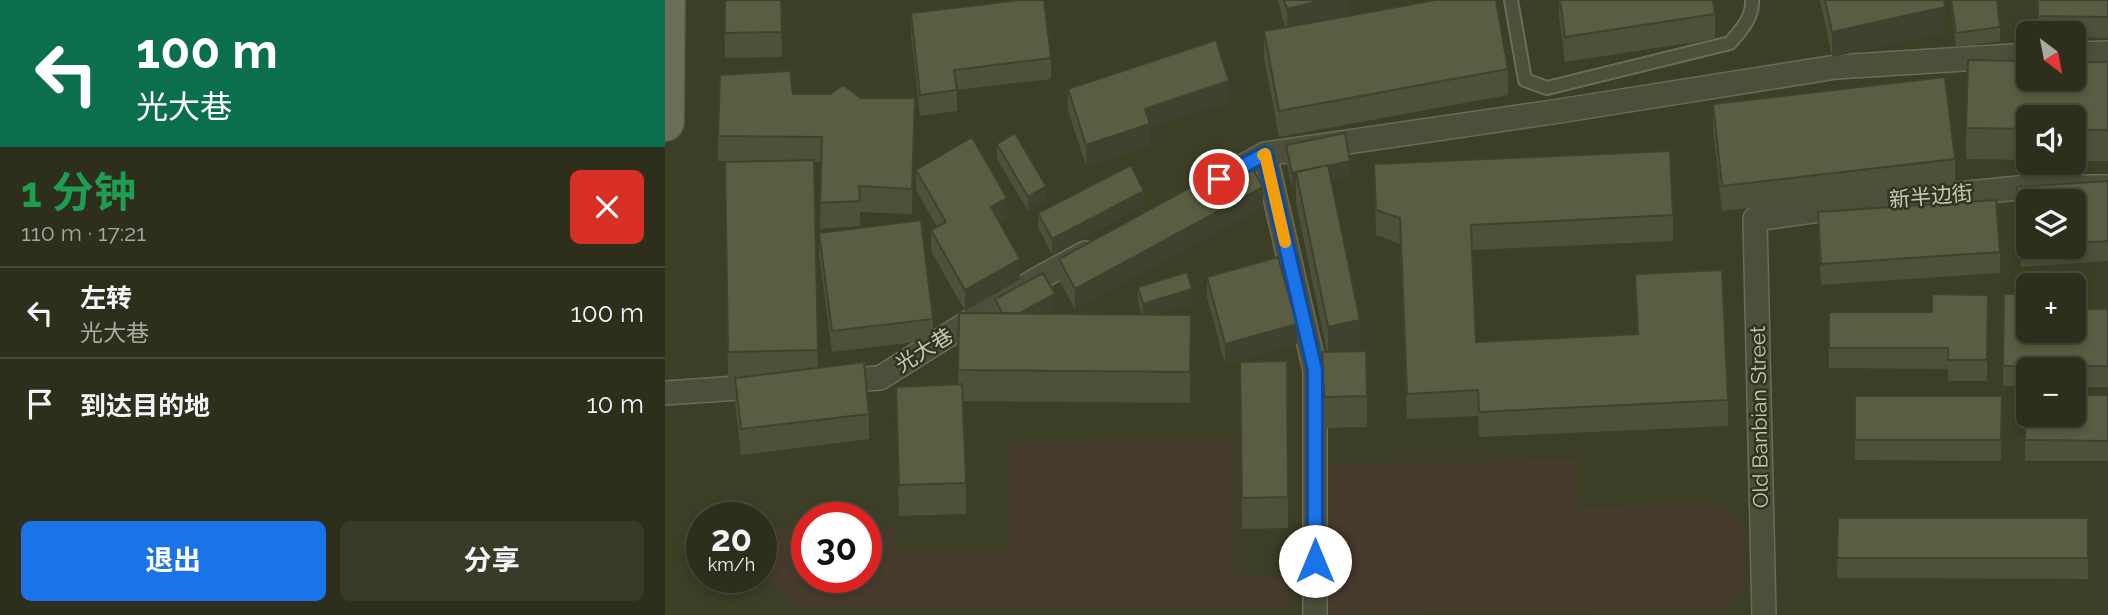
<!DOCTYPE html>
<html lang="zh">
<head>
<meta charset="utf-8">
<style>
	body { margin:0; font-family:Raleway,"Noto Sans SC",sans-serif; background:#393b29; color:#f1f3f6; height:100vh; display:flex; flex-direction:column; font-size:26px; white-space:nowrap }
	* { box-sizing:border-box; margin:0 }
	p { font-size:23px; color:#a7a9a3 }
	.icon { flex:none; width:38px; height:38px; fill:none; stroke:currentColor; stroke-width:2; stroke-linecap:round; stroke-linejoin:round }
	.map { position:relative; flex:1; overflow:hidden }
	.side { display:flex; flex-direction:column; background:#2d2f1c; width:665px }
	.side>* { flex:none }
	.banner { background:#0b6e4f; color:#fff; overflow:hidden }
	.needle { width:46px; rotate:148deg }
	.tools { position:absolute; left:1351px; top:21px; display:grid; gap:14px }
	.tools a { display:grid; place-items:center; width:70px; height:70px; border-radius:10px; background:#2d2f1c; box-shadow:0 4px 10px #0003,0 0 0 2px #484a3b; font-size:35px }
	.speed { position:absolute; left:21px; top:502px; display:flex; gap:14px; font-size:35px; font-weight:700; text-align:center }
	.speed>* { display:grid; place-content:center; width:91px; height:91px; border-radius:50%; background:#2d2f1c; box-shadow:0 4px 10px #0003,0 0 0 2px #484a3b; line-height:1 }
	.speed small { font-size:18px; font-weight:400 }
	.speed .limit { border:10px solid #d22; background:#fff; color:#111 }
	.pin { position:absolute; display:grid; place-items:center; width:60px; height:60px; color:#fff; margin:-30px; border:4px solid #fff; border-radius:50%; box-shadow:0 2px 7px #0007 }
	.me { position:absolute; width:77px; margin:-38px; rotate:0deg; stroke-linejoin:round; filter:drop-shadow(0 0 5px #0008) }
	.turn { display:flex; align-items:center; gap:24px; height:147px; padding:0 21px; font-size:32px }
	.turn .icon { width:91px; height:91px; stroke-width:2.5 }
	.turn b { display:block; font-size:49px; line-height:60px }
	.round { display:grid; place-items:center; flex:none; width:74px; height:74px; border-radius:10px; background:#393b29 }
	.headline { display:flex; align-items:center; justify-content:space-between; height:119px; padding:0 21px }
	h1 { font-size:42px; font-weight:700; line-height:52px; color:#1e9e55 }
	.cta { display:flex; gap:14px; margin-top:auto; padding:14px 21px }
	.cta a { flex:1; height:80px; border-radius:10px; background:#1a73e8; color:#fff; font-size:28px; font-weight:700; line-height:80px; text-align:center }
	.cta a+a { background:#393b29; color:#f1f3f6 }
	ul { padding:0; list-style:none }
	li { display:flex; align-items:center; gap:21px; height:91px; padding:0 21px; border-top:2px solid #484a3b }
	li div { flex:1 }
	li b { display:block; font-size:26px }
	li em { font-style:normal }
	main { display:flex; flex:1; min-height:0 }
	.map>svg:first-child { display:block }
</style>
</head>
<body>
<main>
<section class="side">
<div class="banner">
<div class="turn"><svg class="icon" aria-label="left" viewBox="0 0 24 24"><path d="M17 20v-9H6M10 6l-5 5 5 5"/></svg><div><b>100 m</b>光大巷</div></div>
</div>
<div class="headline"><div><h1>1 分钟</h1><p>110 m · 17:21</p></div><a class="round" style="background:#d93025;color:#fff"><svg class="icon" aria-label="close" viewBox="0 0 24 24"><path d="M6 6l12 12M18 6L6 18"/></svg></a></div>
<ul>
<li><svg class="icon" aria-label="left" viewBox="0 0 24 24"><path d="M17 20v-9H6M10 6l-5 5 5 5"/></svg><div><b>左转</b><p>光大巷</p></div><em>100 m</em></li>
<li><svg class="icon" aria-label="arrive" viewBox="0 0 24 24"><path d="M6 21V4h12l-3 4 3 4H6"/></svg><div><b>到达目的地</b></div><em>10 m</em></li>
</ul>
<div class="cta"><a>退出</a><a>分享</a></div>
</section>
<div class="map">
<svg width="1443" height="615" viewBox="0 0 1443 615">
	<rect width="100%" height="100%" fill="#3c3f26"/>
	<path fill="#473b2e" d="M569 441V577H623V606L133 608 96 573V528H142V578H201V528H230L231 553H345V442Z
		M912 460 913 508 1050 503 1077 523 1079 588 1059 609 661 615V465Z"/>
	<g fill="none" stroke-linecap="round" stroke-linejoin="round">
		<g stroke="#6a6c58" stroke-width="16">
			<path id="service" d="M846 0 860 80 882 88 1065 43C1076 30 1088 18 1087 0"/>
		</g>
		<g stroke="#6a6c58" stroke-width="26">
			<path id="minor" d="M1409 54 1443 53
				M600 154 650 370V615
				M557 178 600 154 888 112 1171 67 1363 55
				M170 381 215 378 369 281 420 253
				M0 393 101 386
				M1099 615 1090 219 1212 202 1363 187H1443"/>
		</g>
		<g stroke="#585b46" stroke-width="40">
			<path id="primary" d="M0 122 1 0"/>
		</g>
		<use href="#service" stroke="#4c4f3a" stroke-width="12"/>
		<use href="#minor" stroke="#4c4f3a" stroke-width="23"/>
		<use href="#primary" stroke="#6c6e58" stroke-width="37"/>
	</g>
	<path fill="#4e5039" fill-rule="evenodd" d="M59 0H116L117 57 60 58Z
		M613 0H684V16L843 69V95L614 137 599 57V31L620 28Z
		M894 0H1048L1050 14V39L900 62 894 17Z
		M1155 0H1279L1280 32 1167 57Z
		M1285 0H1332L1335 27V41L1291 47Z
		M1373 0H1443V38L1409 37V33H1373Z
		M246 13 386 58V79L292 90V111L255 116 246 34Z
		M1443 62V161H1409V117H1363V160L1301 159V128Z
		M403 89 564 102 485 128V145L421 166 403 110Z
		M128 94 196 98 250 123 247 214 195 212V226L155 229 156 162H149L153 368 204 414V439L76 455 70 403V378L78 377H63L60 188 86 162 53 161V136Z
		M1048 104 1290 159V185L1057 211 1048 129Z
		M332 144 381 200 363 211 332 159Z
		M621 145 685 176 666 180 702 396V427L659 428 657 352H662L631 203V187L627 188 621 160Z
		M709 164 1008 215V241L807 250 811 342 972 335 970 274 1063 400V426L814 437 813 416 742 419 735 244 711 235Z
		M251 170 342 219 335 223 355 279 300 311 266 251V230L272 227 251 190Z
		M1443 181V261L1356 267 1352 187ZM1363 201H1409V247H1363Z
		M479 205 387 254 373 228V213Z
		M598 207 410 309 394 280V259Z
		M1153 212 1335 252V273L1156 285 1153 233Z
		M154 233 268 319V340L167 352 154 254Z
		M542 277 632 344 560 364 542 297Z
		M473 287 527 304 489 315H526L525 403 297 401 301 483V514L234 516 231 418V387L293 384V370L330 313V299L390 309 381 314 477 315 473 301Z
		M1339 294 1363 331H1409L1443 309V387H1409V369H1363V386H1338Z
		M1323 295 1322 381H1283V369L1164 368V312H1267Z
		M622 361 623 528 577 529 575 393Z
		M1360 395H1443V461H1360Z
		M1190 396H1337L1336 461 1190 460Z
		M1173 518H1423V579L1172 578Z"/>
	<path fill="#40412e" d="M658 0H684V18L622 35V9Z
		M1280 7V32L1167 57V32Z
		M564 81V102L485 128V145L421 166V145L480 109Z
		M250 98V123L247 214V189Z
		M685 161V176L634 187 631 172Z
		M631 172V187L627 188V173Z
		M381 186V200L363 211V197Z
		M598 187V207L410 309V289Z
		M479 191V205L387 254V239Z
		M342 198V219L326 228V207Z
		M355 259V279L300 311V290Z
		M527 289V304L478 318V304Z
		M390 294V309L342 335V321Z
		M695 320V352L663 358V327Z
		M632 324V344L560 364V344Z"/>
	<path fill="#5b5d42" stroke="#40412e" stroke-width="2" d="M60 0H116L117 32 60 33Z
		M356 0H379L386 58 289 70 292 90 255 95 246 13Z
		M619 0H658L622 9Z
		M771 0H831L843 69 614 111 599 31Z
		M895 0H1048L1050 14 900 37Z
		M1160 0H1279L1280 7 1167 32Z
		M1286 0H1332L1335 27 1291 33Z
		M1373 0H1443V17L1373 16Z
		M551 40 564 81 480 109 485 124 421 145 403 89Z
		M1303 60 1363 61V79H1409V62H1443V130H1409V117H1363V129L1301 128Z
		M125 71 128 94H165L178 85 196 98H250L247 189 194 186 195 201 155 203 157 137 53 136 55 75Z
		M1280 77 1290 159 1057 186 1048 104Z
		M350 133 381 186 363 197 332 144Z
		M680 133 685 161 663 166V165L627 173 621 145Z
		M307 137 342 198 326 207 355 259 300 290 266 230 281 222 251 170Z
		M1005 151 1008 215 806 225 811 342 973 334 970 274 1057 270 1063 400 814 412 813 390 742 394 735 218 711 210 709 164Z
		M581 157 598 187 410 289 394 259Z
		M149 160 153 350 63 352 60 162Z
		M466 165 479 191 387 239 373 213Z
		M663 165 695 320 663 327 631 172Z
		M1443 181V241L1409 243V201H1363V246H1356L1352 187Z
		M1331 200 1335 252 1156 264 1153 212Z
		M256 220 268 319 167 331 154 233Z
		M613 257 632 324 560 344 542 277Z
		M522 272 527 289 478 304 473 287Z
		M378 273 390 294 355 313H337L330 299Z
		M1267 294 1323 295 1322 360H1283V348H1164V312H1267Z
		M1339 294H1363V331H1409V309H1443V366H1338Z
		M294 313 526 315 525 372 293 370Z
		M701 351 702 396 659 397 657 352Z
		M622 361 623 497 577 498 575 362Z
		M199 362 204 414 76 429 70 378Z
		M297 384 301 483 234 485 231 387Z
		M1360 395H1363V415H1409V395H1443V441L1360 440Z
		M1190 396H1337L1336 440H1190Z
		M1173 518H1423V558H1172Z"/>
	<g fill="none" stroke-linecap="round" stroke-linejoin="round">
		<g stroke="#114b97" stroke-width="18">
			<path id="route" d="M554 179 600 154 650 370V561"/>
		</g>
		<use href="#route" stroke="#1a73e8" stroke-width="12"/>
		<path stroke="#f59e0b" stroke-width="12" d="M598 155 600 154 620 242"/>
	</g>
	<g text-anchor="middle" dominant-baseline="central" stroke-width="5" stroke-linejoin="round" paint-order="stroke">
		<g font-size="21" fill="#c7c9b6" stroke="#31341f">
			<text transform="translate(1266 196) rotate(-5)">新半边街</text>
			<text transform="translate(259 350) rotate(-32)">光大巷</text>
			<text transform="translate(1094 417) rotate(-91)">Old Banbian Street</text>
		</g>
	</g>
</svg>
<div class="tools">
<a><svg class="needle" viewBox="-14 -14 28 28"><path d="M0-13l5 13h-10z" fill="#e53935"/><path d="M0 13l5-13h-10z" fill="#a7a9a3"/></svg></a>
<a><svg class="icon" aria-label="sound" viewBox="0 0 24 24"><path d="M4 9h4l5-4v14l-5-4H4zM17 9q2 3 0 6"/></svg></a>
<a><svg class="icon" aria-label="layers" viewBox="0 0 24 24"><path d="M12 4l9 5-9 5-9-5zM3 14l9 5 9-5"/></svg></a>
<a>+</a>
<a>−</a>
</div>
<div class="speed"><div>20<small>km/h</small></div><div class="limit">30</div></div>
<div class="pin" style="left:554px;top:179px;background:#d93025"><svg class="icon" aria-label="arrive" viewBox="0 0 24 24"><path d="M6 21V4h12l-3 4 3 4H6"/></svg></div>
<svg class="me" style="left:650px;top:561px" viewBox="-20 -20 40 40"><circle r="19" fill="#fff"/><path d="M0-13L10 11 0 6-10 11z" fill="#1a73e8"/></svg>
</div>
</main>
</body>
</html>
